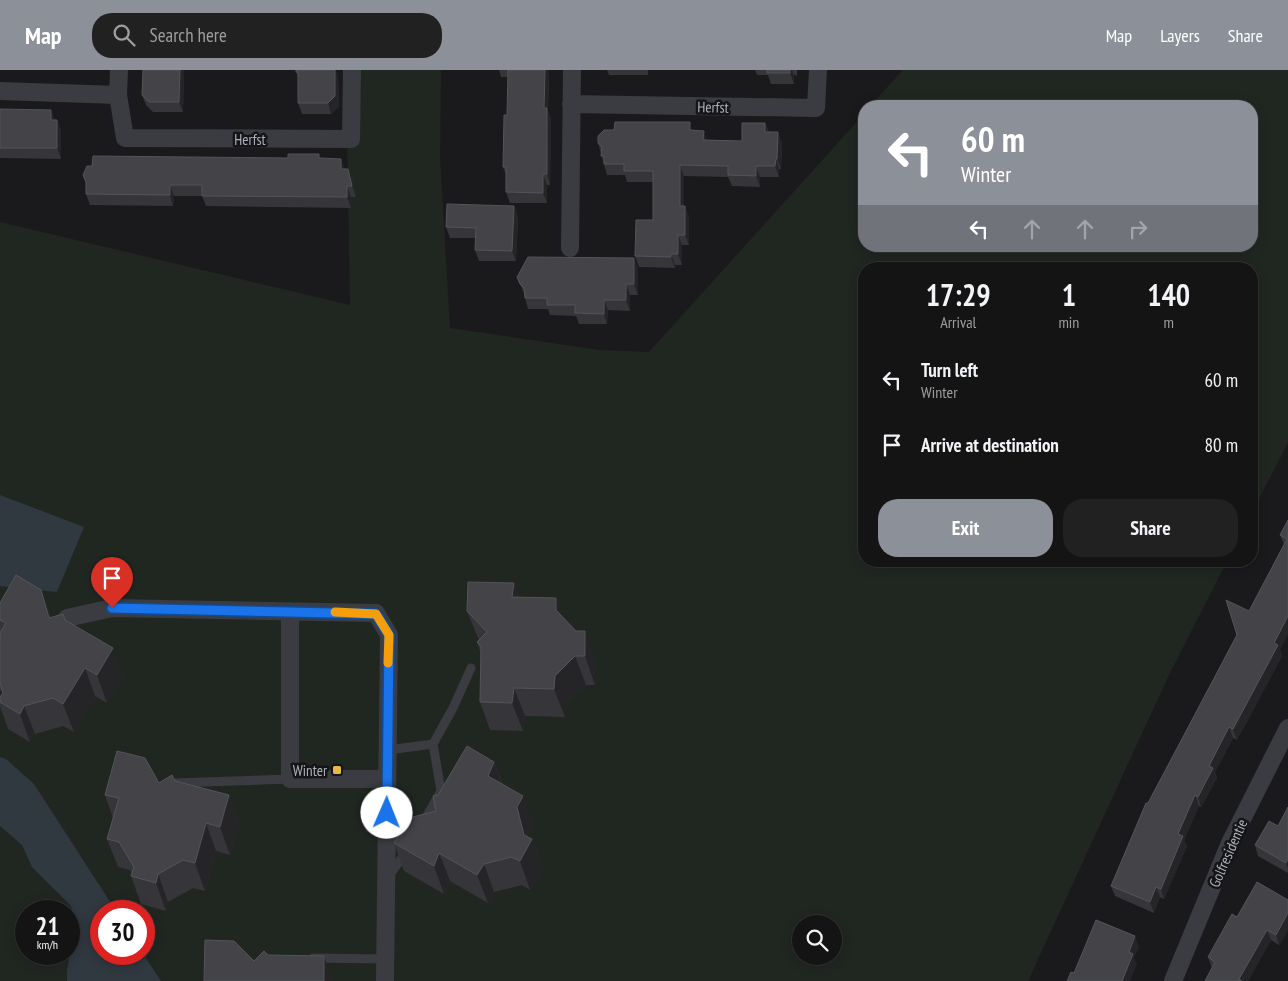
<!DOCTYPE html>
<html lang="en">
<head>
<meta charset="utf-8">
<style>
	body { margin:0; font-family:"PT Sans Narrow",sans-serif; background:#212122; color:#f1f3f6; height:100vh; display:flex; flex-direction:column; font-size:19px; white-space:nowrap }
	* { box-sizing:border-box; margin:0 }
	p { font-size:16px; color:#9d9ea0 }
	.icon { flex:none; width:28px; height:28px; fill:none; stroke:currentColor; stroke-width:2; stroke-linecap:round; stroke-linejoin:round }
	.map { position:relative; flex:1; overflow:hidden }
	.panel { position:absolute; left:858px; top:192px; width:400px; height:305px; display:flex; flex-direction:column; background:#141415; border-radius:20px; box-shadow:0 2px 12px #0003,0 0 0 1px #333334 }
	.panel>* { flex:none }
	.banner { position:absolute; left:858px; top:30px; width:400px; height:152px; border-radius:20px; box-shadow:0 2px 12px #0003,0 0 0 1px #333334; background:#8c9099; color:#fff; overflow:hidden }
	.controls { position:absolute; left:792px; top:845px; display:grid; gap:10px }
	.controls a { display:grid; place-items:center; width:50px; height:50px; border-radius:50%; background:#141415; box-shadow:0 2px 12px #0003,0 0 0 1px #333334; font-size:25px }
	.speed { position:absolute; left:15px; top:830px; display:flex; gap:10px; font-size:25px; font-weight:700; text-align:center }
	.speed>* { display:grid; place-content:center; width:65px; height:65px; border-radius:50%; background:#141415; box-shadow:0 2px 12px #0003,0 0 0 1px #333334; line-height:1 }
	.speed small { font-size:12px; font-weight:400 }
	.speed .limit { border:8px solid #d22; background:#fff; color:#111 }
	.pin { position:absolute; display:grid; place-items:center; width:42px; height:42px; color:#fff; margin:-51px -21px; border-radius:50% 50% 50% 0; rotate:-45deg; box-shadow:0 0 5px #0007 }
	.pin .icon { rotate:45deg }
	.me { position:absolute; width:55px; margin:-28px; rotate:1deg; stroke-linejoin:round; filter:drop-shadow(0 0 4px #0008) }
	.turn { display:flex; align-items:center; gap:18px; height:105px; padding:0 20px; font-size:22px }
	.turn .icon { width:65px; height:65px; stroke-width:2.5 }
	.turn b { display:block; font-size:35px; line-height:42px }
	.lanes { display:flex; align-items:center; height:48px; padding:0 20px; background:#0003; justify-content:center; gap:25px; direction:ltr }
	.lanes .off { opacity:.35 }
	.eta { display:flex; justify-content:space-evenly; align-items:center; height:85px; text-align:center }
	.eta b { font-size:30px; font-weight:600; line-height:35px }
	.primary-button { display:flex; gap:10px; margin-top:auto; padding:10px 20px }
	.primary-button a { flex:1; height:58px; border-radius:20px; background:#8c9099; color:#fff; font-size:20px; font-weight:600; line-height:58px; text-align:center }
	.primary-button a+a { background:#212122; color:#f1f3f6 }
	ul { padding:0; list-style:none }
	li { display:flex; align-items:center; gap:15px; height:65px; padding:0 20px }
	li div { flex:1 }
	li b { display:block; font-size:19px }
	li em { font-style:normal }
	header { display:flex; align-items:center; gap:30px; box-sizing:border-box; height:70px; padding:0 25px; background:#8c9099; color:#fff }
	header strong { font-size:24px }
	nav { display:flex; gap:28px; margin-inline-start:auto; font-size:18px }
	.search { width:350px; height:45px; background:#212122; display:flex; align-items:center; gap:12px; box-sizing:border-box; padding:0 18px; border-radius:20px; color:#9d9ea0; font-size:19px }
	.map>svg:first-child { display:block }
</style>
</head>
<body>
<header>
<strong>Map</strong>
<div class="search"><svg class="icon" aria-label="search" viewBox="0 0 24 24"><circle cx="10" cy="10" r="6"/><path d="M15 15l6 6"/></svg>Search here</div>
<nav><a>Map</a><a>Layers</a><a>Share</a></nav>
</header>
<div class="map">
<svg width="1288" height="911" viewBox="0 0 1288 911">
	<rect width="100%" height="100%" fill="#1a1a1c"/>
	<path fill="#202721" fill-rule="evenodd" d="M346 0H441L440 88 450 258 599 280 649 282 864 44V176H1251V36H870L903 0H1288V373L1251 444V199H864V491H1227L1168 607 1028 911H0V152L350 235ZM26 841H69V884H26ZM101 841H144V884H101ZM801 854H834V886H801Z"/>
	<path fill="#303840" d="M0 425 84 457 57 522 0 516Z
		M0 687 6 689 34 714 116 841H101V884H143L161 911H67V900L75 859 71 836 32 797 22 775 0 756Z"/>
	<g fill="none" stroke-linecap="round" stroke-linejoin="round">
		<path stroke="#3b3c41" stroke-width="9" d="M388 680 433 674 453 638 471 598
			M175 713 290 709
			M424 751 441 721 433 674
			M389 806 406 782
			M313 888 385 889"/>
		<path stroke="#3b3c41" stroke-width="18" d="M0 21 118 25 125 68 351 69 352 0
			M118 25 119 0
			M571 34 816 38 818 0
			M570 178 572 0
			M290 542V709H387
			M67 548 112 538 376 543 389 565 385 911
			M1173 911 1230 773 1288 658"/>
	</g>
	<path fill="#36363a" d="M143 0H184L183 42H153L146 35 142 25Z
		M499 0H549L548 41 551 49 550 115H547V133H510L506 122V105L503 97 507 45 508 7H501Z
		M607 0H648V5H609Z
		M755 0H797V6L794 5V14H771L768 5H757Z
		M296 2 338 7 339 37 331 44H302L298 33V7Z
		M0 39 57 50 61 60V89L0 88Z
		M765 53 769 62 782 73 781 99H779V107H760V117L732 116 728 107 684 106V136H685L689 147V175H682V195H675V198L639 197 635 186 653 150V112H627L625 105H607L598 73 693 60 707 70 742 71Z
		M321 88 345 99 352 110 356 127H351V138L206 136 202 126H174L173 136 90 135 86 124V114L83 105Z
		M518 146 516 191H479L475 180 476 168H450L446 157Z
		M638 198V225H630V241L608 240 607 254H579L576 246 550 245 548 239H528L525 228V225L517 207Z
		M1288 450V564L1280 579 1282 586 1237 670 1233 668 1215 702 1217 708 1201 737 1199 736 1184 770 1187 776 1164 829 1160 827 1154 843 1115 826 1111 816 1148 733 1284 475 1280 465Z
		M514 513 519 527 563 548 595 589V615H586L565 635V647L525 646 523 661 490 660 480 632 481 584 477 572 479 570 467 541Z
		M41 520 51 547 65 550 123 606 107 633 95 626 74 662 63 656 35 664 30 672 8 659 0 636V627L3 623 0 620V533Z
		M494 692 502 713 533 754 527 765 528 767 532 769 543 798 530 820 522 815 494 822 488 833 450 811 444 824 404 801 394 773 436 741 438 725Z
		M175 711 229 725 239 754 230 785 216 781 205 821 193 818 168 832 166 841 141 834 131 806 132 804 130 800 118 797 107 769 113 748 105 725 159 713Z
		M1288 737V803L1258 786 1255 775 1278 756Z
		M1288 830V860L1279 875 1271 870 1248 911H1205L1212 898 1208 887 1237 847Z"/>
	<path fill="#252528" d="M180 0H184L183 42 179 32Z
		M335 0H336L338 7 339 37 331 44 328 33Z
		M545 0H549L548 41 551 49 550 115 547 104 544 38Z
		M790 0H792L794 5V14L790 3Z
		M51 40 55 50H51Z
		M57 50 61 60V89L57 78Z
		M765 53 769 64 765 62Z
		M704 61 707 71 703 70Z
		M778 62 782 73 781 99 777 89Z
		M341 89 345 99H341Z
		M776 89 779 99V107L775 96Z
		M680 95 684 106V147L680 136Z
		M756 96 760 107V117L756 106Z
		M348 99 352 110 356 127 352 116Z
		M543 104 547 115V133L543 123Z
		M170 115 174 126 173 136 170 125Z
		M347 116 351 127V138L347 127Z
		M514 136 518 146 516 191 512 181Z
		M685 136 689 147V175L685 165Z
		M678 165 682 175V195L678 184Z
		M671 184 675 195V198L671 187Z
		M634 188 638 198V225L634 214Z
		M626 214 630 225V241L626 230Z
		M604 230 608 240 607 254 604 244Z
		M514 513 524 541 512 527Z
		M41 520 51 548H49Z
		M556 528 566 556 556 540Z
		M1288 546V564L1280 579 1282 586 1237 670 1233 659 1274 573Z
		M585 561 595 589V615L585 586Z
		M113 578 123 606 107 633 97 605Z
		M575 586 586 615 565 635V647L554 619 555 606Z
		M85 598 95 626 74 662 63 634Z
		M514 618 525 646 523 661 512 633Z
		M24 636 35 664 30 672 20 644Z
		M1229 657 1233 668 1215 702 1217 708 1201 737 1198 727 1209 696Z
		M494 692 504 721 488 706Z
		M229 725 239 754 230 785 220 757Z
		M1195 725 1199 736 1184 770 1187 776 1164 829 1161 819 1178 764Z
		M523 726 533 754 527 765 530 774 532 769 543 798 530 820 520 791 524 765 517 737Z
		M206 753 216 781 205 821 195 793Z
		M439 783 450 811 444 824 434 796Z
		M1288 789V799L1286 793Z
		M484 794 494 822 488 833 477 805Z
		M158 804 168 832 166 841 156 813Z
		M1156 817 1160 827 1154 843 1150 832Z
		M1288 843V860L1279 875 1276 865Z
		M1267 860 1271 870 1248 911H1240L1239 909Z
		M1135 866 1139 877 1134 888 1137 894 1130 911H1122L1129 882Z
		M324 886 333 911H324Z"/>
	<path fill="#434348" stroke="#53555a" d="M143 0H180L179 32H149L142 25Z
		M296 0H335V26L328 33H298V2H296Z
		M508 0H545L544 38H547V104H543V123L506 122V97H503L504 45H507Z
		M767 0H790V3H767Z
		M0 39 51 40V50H57V78H0Z
		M615 52H690V60L704 61 703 70 742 71V53H765V62H778L777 89H776L775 96H756V106L728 105V96L680 95V136H685V165H678V184H671V187L635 186 636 150H653V101H624V94H604V86H601L602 77 598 73V66L604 60H614Z
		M288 84H319V88L341 89V99H348L352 116H347V127L202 126V115H170V125L86 124V112L83 105 87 96H92L93 86 288 88Z
		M447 134 514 136 512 181 475 180 476 158 446 157Z
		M528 187 634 188V214H626V230H604V244L575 243V235H547V228H525L524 218 520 214 517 207Z
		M1288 450V546L1274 573 1278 575 1233 659 1229 657 1209 696 1213 698 1198 727 1195 725 1178 764 1183 766 1161 819 1156 817 1150 832 1111 816 1146 733H1148L1237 565 1226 530 1249 541 1287 469 1280 465Z
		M16 505 41 520 49 548 63 544 65 550 113 578 97 605 85 598 63 634 53 628 24 636 20 644 0 632V627L3 623 0 613V563L6 553 0 550V533Z
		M468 512 514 513 512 527 556 528V540L576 561H585V586H575L555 606 554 619 514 618 512 633 480 632 481 577 477 572 487 562 467 541Z
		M467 676 494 692 488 706 523 726 517 737 524 765 532 769 520 791 511 787 484 794 477 805 439 783 434 796 394 773 409 748 436 741 433 726 438 725Z
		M117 681 145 688 159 713 172 705 175 711 229 725 220 757 206 753 195 793 183 790 158 804 156 813 131 806 134 797 119 772 107 769 119 728 105 725Z
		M1288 737V789L1286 793 1255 775 1269 751 1278 756Z
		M1257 812 1288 830V843L1276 865 1267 860 1239 909 1242 911H1205L1215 892 1208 887 1232 844 1237 847Z
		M1096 850 1135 866 1129 882 1133 884 1122 911H1067L1071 902 1074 903Z
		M205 870 234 871 254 891 264 881 268 885 324 886V911H204Z"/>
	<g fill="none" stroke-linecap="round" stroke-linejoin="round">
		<g stroke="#114b97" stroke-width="12">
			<path id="route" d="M112 538 376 544 389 565 387 743"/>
		</g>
		<use href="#route" stroke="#1a73e8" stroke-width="9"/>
		<path stroke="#f59e0b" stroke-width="9" d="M335 542 376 544 389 565 388 593"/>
	</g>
	<rect fill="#e9b945" stroke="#151517" stroke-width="2" x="332" y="695" width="10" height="10" rx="2.5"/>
	<g text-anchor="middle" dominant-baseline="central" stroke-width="5" stroke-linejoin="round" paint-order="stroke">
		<g font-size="15" fill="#adb1bb" stroke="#151517">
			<text transform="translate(713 37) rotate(1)">Herfst</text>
			<text x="250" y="69">Herfst</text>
			<text transform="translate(1228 783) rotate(-66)">Golfresidentie</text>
		</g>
		<g font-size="15" fill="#adb1bb" stroke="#151517" text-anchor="end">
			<text x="327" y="700">Winter</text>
		</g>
	</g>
</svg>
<div class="controls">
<a><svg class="icon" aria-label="search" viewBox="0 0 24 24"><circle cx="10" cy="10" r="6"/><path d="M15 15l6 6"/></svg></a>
</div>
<div class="speed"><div>21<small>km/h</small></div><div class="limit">30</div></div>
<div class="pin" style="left:112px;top:538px;background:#d93025"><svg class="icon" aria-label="arrive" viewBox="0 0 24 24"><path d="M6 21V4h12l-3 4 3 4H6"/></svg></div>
<svg class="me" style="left:387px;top:743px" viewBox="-20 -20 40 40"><circle r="19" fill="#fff"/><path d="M0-13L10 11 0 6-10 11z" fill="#1a73e8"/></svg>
<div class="banner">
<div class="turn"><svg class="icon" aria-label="left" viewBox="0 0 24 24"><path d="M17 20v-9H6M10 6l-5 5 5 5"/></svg><div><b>60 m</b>Winter</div></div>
<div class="lanes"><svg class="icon" aria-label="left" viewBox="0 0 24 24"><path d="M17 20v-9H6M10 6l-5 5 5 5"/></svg><svg class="icon off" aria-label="ahead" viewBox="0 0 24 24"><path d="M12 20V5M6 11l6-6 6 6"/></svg><svg class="icon off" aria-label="ahead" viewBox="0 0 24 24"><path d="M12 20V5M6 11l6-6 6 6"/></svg><svg class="icon off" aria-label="right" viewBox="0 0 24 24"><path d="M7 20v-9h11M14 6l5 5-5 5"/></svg></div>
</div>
<section class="panel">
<div class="eta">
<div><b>17:29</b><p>Arrival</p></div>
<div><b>1</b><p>min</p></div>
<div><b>140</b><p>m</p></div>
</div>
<ul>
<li><svg class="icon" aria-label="left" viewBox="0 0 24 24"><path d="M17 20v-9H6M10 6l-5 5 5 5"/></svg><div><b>Turn left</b><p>Winter</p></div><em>60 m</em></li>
<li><svg class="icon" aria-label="arrive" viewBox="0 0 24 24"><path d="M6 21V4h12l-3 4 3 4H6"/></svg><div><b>Arrive at destination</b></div><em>80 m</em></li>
</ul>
<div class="primary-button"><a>Exit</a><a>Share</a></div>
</section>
</div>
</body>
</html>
